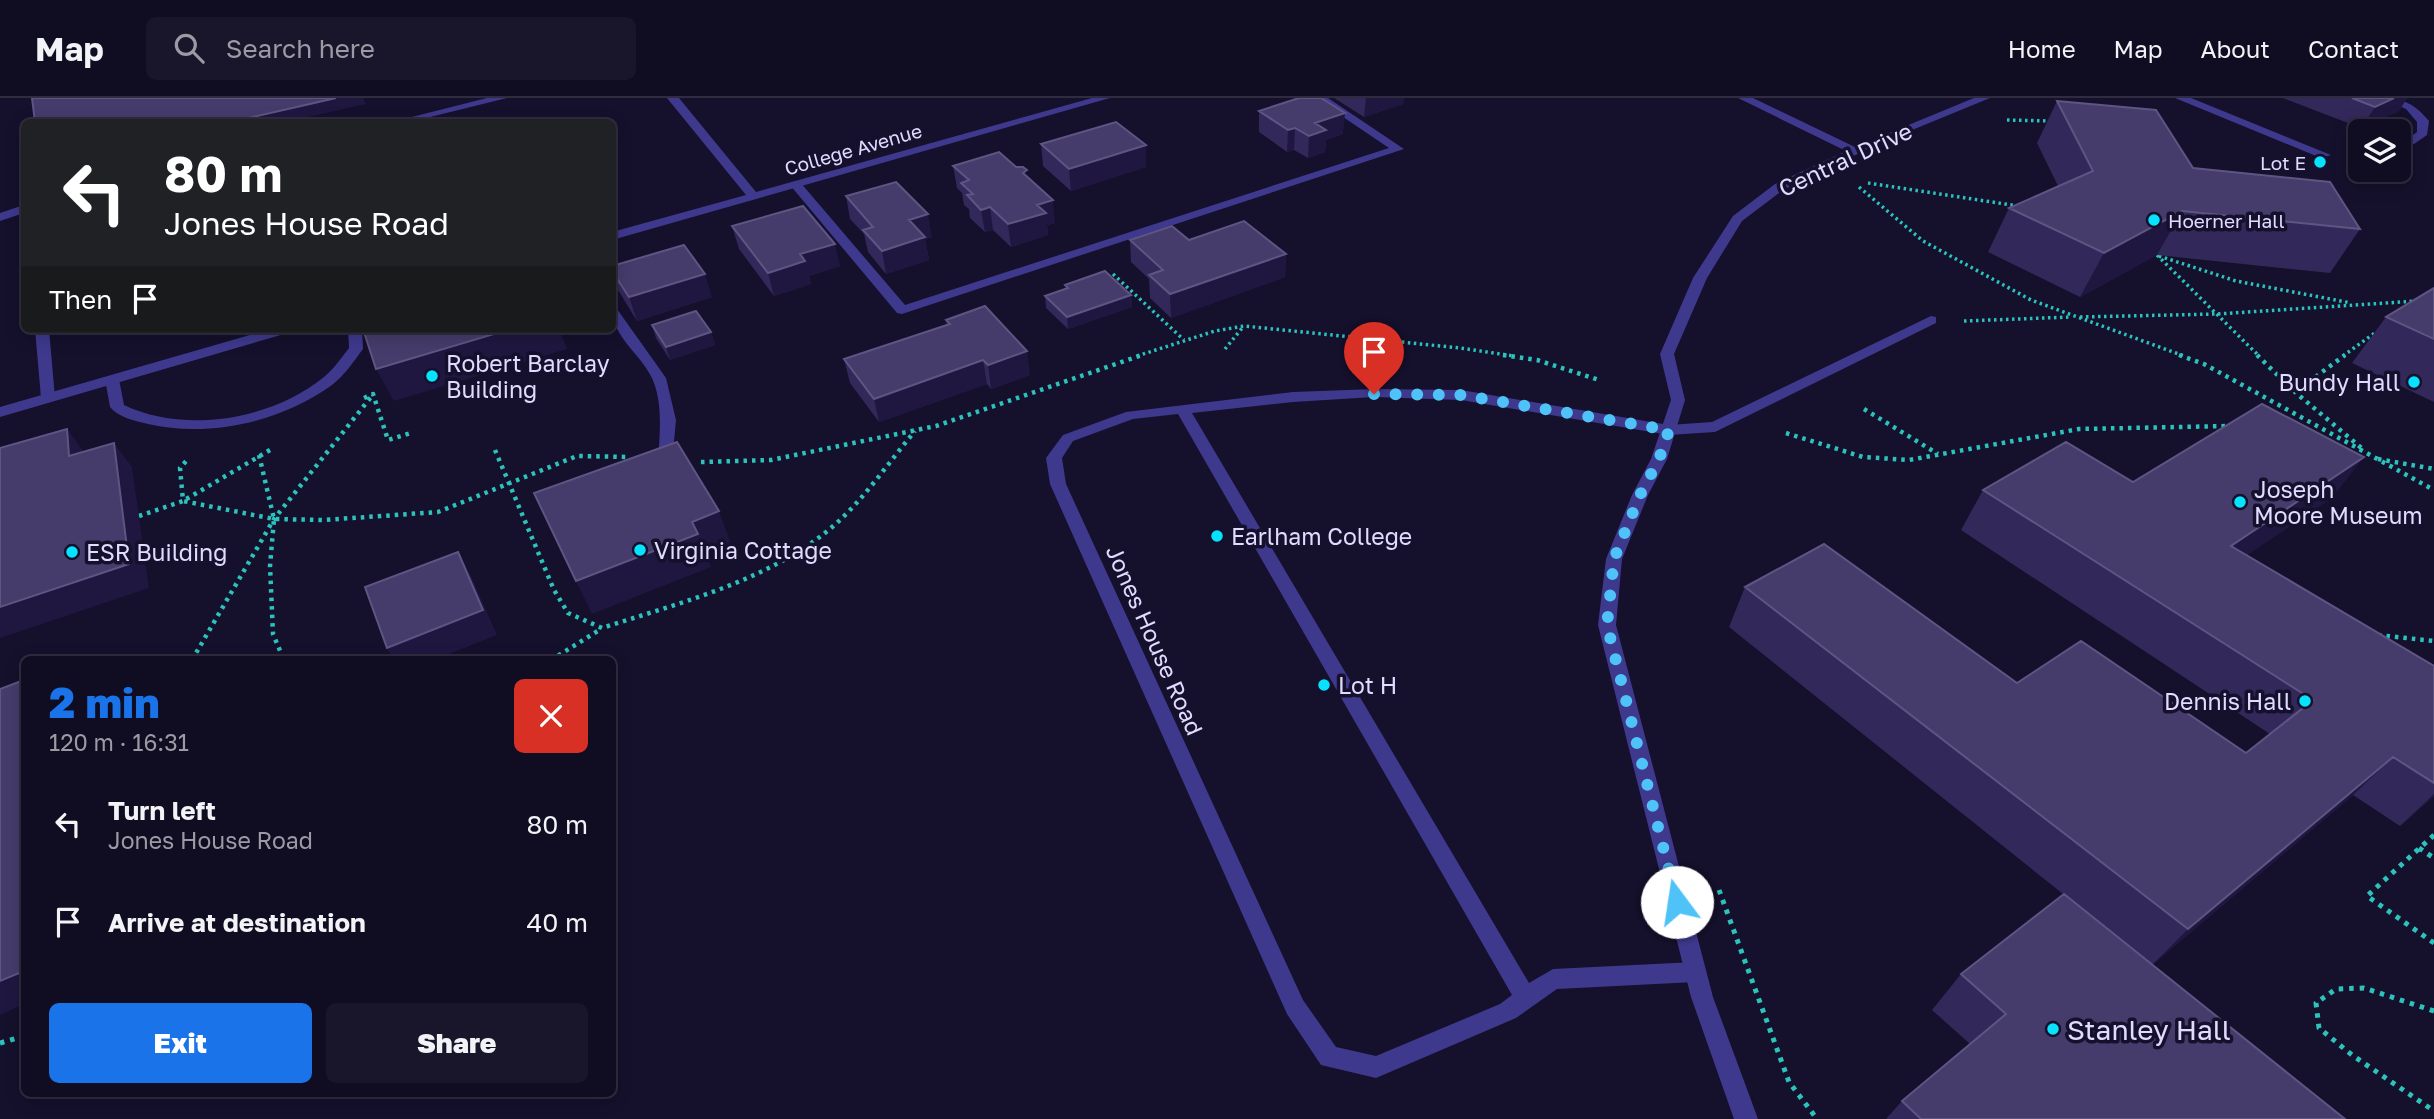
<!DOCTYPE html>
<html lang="en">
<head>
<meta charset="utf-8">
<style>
	body { margin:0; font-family:"Golos Text",sans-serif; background:#19152a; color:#f1f3f6; height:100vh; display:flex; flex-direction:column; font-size:26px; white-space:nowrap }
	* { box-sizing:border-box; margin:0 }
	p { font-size:23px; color:#9c9ba5 }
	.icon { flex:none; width:38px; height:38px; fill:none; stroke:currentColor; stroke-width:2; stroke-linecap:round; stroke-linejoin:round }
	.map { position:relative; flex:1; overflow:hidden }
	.sheet { position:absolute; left:21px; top:558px; width:595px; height:441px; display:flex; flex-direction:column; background:#100c21; border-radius:10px; box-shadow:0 4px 18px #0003,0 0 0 2px #302c3f }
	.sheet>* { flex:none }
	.top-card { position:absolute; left:21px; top:21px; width:595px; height:214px; border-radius:10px; box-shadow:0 4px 18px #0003,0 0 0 2px #302c3f; background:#202124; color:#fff; overflow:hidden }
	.controls { position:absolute; left:2348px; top:21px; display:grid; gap:14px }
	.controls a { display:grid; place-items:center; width:63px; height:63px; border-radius:10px; background:#100c21; box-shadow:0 4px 18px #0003,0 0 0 2px #302c3f; font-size:35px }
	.pin { position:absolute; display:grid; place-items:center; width:60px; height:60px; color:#fff; margin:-72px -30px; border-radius:50% 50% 50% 0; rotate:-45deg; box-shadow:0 0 7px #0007 }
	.pin .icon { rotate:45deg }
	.me { position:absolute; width:77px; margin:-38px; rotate:346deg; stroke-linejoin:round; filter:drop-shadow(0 0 5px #0008) }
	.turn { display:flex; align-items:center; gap:24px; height:147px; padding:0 28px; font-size:32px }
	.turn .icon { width:91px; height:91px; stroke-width:2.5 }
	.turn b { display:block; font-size:49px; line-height:60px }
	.then { display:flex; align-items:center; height:66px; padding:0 28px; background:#0003; gap:14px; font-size:26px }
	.round { display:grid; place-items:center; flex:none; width:74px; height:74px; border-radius:10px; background:#19152a }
	.overview { display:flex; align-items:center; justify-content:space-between; height:119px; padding:0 28px }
	h1 { font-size:42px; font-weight:800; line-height:52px; color:#1a73e8 }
	.button { display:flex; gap:14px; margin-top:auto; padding:14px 28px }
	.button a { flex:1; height:80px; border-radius:10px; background:#1a73e8; color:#fff; font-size:28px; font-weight:800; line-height:80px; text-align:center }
	.button a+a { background:#19152a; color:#f1f3f6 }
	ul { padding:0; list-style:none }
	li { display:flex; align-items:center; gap:21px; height:98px; padding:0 28px }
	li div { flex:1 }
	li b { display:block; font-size:26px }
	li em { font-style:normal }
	header { display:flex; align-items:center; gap:42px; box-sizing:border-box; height:98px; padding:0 35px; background:#100c21; border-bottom:2px solid #302c3f }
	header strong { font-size:33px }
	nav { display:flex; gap:38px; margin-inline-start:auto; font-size:24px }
	.search { width:490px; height:63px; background:#19152a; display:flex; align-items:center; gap:18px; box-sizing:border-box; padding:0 24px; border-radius:10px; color:#9c9ba5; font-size:26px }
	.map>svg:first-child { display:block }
</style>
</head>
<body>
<header>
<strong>Map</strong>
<div class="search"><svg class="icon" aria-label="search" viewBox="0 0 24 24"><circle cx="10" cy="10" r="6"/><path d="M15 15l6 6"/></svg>Search here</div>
<nav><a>Home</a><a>Map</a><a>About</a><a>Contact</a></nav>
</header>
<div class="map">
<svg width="2434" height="1021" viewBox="0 0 2434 1021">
	<rect width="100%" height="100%" fill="#15102c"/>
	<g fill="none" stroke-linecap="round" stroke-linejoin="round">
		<path stroke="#2bc3bc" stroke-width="3.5" stroke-dasharray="2.5 3.5" stroke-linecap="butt" d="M2007 22 2051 23
			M1868 85 2018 108
			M1859 89 1923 143 2031 202 2184 258
			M2157 157 2259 258
			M2159 158 2236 183 2351 205
			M1113 176 1184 242
			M2080 219 2217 216 2417 203
			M1964 223 2071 219
			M1225 251 1243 229
			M1137 258 1215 233 1244 228 1460 250 1514 258
			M2343 258 2376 234"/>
		<path stroke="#2bc3bc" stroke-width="4.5" stroke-dasharray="3.5 5" stroke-linecap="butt" d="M1503 257 1537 262 1599 282
			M2179 257 2204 266 2434 392
			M2257 257 2295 294 2365 353
			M2295 294 2345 257
			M364 300 373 296 388 342 411 335
			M1864 311 1938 356
			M1786 335 1863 359 1909 362 2079 331 2230 328
			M270 352 183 403 274 421 324 422 438 414 577 358 630 359
			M495 352 554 492 568 515 602 530C679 505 768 483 831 430 863 403 888 365 915 333
			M259 357 274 421 270 468 273 536 284 562
			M2378 361 2434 371
			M701 364 771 362 936 328 1142 257
			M139 418 183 403 180 370 188 361
			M2378 537 2434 543
			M192 562 274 421 371 299
			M551 562 601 531"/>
		<path stroke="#2bc3bc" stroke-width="5" stroke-dasharray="4.5 6" stroke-linecap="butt" d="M2434 737 2367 798 2434 845
			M2419 750 2434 760
			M1719 792 1789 984 1817 1021
			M2434 913 2364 890 2336 891 2316 905 2319 930 2352 957 2434 1013
			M0 945 24 938"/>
		<path fill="#3e398d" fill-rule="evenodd" d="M487 0H507L410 24H392Z
			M1315 0H1328L1404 51 902 216 897 215 790 87 800 84 905 207 1389 50Z
			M2175 0H2191L2331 57 2321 60Z
			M2381 0C2403 0 2415 6 2429 23L2427 37 2414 46H2406V42L2417 34V24L2406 11Z
			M24 107V115L0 123V115Z
			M612 210 617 211 666 280 676 322 672 365 666 366 658 361C660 335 663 304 652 280 640 255 612 239 612 210Z
			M1931 218 1936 219V225L1715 334 1669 337 1461 302 1374 299 1293 304 1192 315 1529 885 1553 871 1695 864 1703 867 1706 874 1703 881 1695 884 1557 891 1516 920 1376 980 1321 967 1287 916 1050 386 1046 360 1063 337 1126 314 1293 294 1374 291 1461 292 1669 327 1712 324ZM1178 316 1512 897 1500 906 1376 958 1336 949 1303 902 1066 386 1062 360 1073 343 1133 321Z
			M35 231H49L55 300 48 305 41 300Z
			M348 231H362L363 251C354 263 344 278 332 287 281 324 209 340 148 326 135 323 118 319 110 309L105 281 112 277 119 281 124 307C185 336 271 322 324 279 334 271 341 260 349 250Z"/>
		<path fill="#3e398d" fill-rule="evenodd" d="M667 0H679L756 94 1092 0H1110L612 142V134L746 97Z
			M1738 0H1753L1855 49 1974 0H1990L1878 46 1783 92 1742 123 1707 180 1674 256 1685 302 1667 361 1648 397 1622 461 1616 527 1713 899 1758 1021H1734L1691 899 1598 527 1606 461 1632 397 1651 361 1671 302 1660 256 1693 180 1733 118 1775 86 1846 53Z
			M271 231H293L291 234 0 319V309Z"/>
	</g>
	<path fill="#33285a" d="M1334 0H1404L1403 6 1364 19Z
		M2283 0H2407L2399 13 2361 30Z
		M2057 3 2193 70 2360 131 2330 175 2157 157 2080 199 1988 154 2009 110 2058 88 2037 45Z
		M1259 13 1343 36 1326 42 1325 54 1308 60 1294 52 1287 54 1259 34Z
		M1041 46 1146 47V69L1071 93 1043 68Z
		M953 68 1027 79 1055 125 1047 127 1048 137 1011 149 993 132 985 134 970 120 969 111 964 107 962 95 957 90Z
		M846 98 932 139 925 141 929 162 886 176 868 154 864 136 850 121Z
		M732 128 840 168 809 178 811 186 774 198 739 151Z
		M1130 142H1189L1286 156 1285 179 1171 220 1150 200 1149 181 1131 164Z
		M612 168 712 199 637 223 618 192 612 176Z
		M1065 187 1131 197 1132 209 1068 231 1046 210 1045 198 1065 191Z
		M2434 190V304L2352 265 2386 219Z
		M946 222 1030 277 991 291 987 286 879 324 850 285 844 261 947 227Z
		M652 227 711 234 715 247 670 262 656 240Z
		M2133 384 2333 399 2247 457 2434 568V698L2400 728 2353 697 2152 867 2345 1021H1886L1902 1003 1970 946 1932 912 1961 876 2063 796 1729 529 1745 489 2017 585 2246 655 2270 636 1961 432 1983 392Z"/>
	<path fill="#1f1740" d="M336 0H363L366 6 286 24H231Z
		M1366 0H1404L1403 6 1364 19Z
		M2394 0H2407L2399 13 2361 30 2375 9Z
		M1345 15 1343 36 1326 42 1325 54 1308 60 1309 38 1315 25Z
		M1295 30 1294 52 1287 54 1288 32Z
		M1146 47V69L1071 93 1069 71Z
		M1053 102 1055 125 1047 127 1048 137 1011 149 1008 126 1037 107Z
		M990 109 993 132 985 134 981 112Z
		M2182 113 2157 157 2080 199 2104 155Z
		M928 116 932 139 925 141 929 162 886 176 882 153 909 122Z
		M835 146 840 168 809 178 811 186 774 198 768 175 800 156Z
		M1286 156 1285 179 1171 220 1170 196Z
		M705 176 712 199 637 223 629 199Z
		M1131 197 1132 209 1068 231 1067 219Z
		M511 231H559L567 251 394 303 376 271Z
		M711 234 715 247 670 262 666 249Z
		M1027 253 1030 277 991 291 988 267Z
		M983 262 987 286 879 324 874 301Z
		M67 331 85 355 69 358Z
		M114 345 132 369 149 490 0 540V509Z
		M2364 359 2333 399 2201 488 2231 448Z
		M719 413 731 446 706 456 711 469 592 516 576 483 692 424Z
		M458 454 471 478 497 537 434 562H394L387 550Z
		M2393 659 2353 697 2151 868 2188 831Z
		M2434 696V698L2400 728Z
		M24 873V906L0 917V883Z"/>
	<path fill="#463c6c" stroke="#5e5583" stroke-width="2" d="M32 0H336L231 24H35Z
		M1299 0H1321L1345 15 1315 25 1326 32 1309 38 1295 30 1288 32 1259 13Z
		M2352 0H2394L2375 9Z
		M2057 3 2156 12 2193 70 2330 84 2360 131 2182 113 2104 155 2009 110 2093 73Z
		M1116 24 1146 47 1069 71 1041 46Z
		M999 54 1016 69H1023L1027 72 1023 75 1053 102 1037 107 1046 115 1008 126 990 109 981 112 967 97 973 96 961 85 969 82 953 68Z
		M896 84 928 116 909 122 925 139 882 153 863 132 873 129 846 98Z
		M803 108 835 146 800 156 805 163 768 175 732 128Z
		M1244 123 1286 156 1170 196 1149 177 1163 172 1130 142 1172 128 1189 142Z
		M684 147 705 176 629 199 612 173V168Z
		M1105 173 1131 197 1067 219 1045 198 1068 190 1065 187Z
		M2434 190V241L2386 219Z
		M985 208 1027 253 988 267 983 262 874 301 844 261 950 226 946 222Z
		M696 213 711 234 666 249 652 227Z
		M363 231H511L376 271Z
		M2262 306 2364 359 2231 448 2434 568V685L2393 659 2188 831 1745 489 1824 446 2017 585 2081 543 2246 655 2313 602 1983 392 2066 344 2133 384Z
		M67 331 69 358 114 345 129 466 0 509V350Z
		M677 344 719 413 692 424 698 436 576 483 534 395Z
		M458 454 483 512 387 550 365 489Z
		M24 582V873L0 883V591Z
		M2064 796 2345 1021H1921L1902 1003 2006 916 1961 876Z"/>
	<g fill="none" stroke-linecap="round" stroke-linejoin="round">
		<path stroke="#4fc3f7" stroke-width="12" stroke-dasharray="0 21.6" d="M1374 296 1461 297 1669 332 1659 361 1640 397 1614 461 1607 527 1677 804"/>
	</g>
	<g fill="#07e2ff" stroke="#15102c" stroke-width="2.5">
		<circle cx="2320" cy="64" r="7"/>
		<circle cx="2154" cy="122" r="7"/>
		<circle cx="432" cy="278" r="7"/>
		<circle cx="2414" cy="284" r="7"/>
		<circle cx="2240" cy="404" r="7"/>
		<circle cx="1217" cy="438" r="7"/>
		<circle cx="640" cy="452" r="7"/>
		<circle cx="72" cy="454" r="7"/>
		<circle cx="1324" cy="587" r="7"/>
		<circle cx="2305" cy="603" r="7"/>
		<circle cx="2053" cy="931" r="7"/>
	</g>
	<g text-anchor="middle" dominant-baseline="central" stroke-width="7" stroke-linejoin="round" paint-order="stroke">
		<g font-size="19" fill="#e0dbff" stroke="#15102c">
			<text transform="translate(853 51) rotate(-16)">College Avenue</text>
		</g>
		<g font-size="19" fill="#e0dbff" stroke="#15102c" text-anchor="end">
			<text x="2306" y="64">Lot E</text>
			<text x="2168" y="122" text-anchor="start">Hoerner Hall</text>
		</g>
		<g font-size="23" fill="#e0dbff" stroke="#15102c">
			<text transform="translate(1845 61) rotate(-25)">Central Drive</text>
			<text transform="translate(1155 542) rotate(66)">Jones House Road</text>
		</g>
		<g font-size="23" fill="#e0dbff" stroke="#15102c" text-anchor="start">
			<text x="446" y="265">Robert Barclay<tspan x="446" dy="26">Building</tspan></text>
			<text x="2400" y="284" text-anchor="end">Bundy Hall</text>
			<text x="2254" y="391">Joseph<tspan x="2254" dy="26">Moore Museum</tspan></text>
			<text x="1231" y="438">Earlham College</text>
			<text x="654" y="452">Virginia Cottage</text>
			<text x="86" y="454">ESR Building</text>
			<text x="1338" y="587">Lot H</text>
			<text x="2291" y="603" text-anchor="end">Dennis Hall</text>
		</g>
		<g font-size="28" fill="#e0dbff" stroke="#15102c" text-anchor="start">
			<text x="2067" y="931">Stanley Hall</text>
		</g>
	</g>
</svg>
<div class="controls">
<a><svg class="icon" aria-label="layers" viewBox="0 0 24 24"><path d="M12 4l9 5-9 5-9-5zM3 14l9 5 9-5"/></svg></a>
</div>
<div class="pin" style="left:1374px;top:296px;background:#d93025"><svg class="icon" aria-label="arrive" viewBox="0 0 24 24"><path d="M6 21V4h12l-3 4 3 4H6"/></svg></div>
<svg class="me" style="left:1677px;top:804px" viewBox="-20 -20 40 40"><circle r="19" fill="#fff"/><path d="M0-13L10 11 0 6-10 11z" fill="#4fc3f7"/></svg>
<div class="top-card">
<div class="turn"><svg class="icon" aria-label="left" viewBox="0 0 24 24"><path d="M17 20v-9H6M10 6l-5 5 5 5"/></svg><div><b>80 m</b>Jones House Road</div></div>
<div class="then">Then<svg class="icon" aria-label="arrive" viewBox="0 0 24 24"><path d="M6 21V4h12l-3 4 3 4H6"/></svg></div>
</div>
<section class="sheet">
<div class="overview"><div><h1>2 min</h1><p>120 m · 16:31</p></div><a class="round" style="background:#d93025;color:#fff"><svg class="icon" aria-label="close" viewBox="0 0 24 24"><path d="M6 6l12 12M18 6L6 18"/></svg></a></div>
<ul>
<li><svg class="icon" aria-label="left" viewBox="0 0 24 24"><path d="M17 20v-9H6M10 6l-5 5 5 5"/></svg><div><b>Turn left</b><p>Jones House Road</p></div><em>80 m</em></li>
<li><svg class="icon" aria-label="arrive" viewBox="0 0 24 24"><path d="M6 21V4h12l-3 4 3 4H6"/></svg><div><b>Arrive at destination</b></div><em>40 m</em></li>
</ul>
<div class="button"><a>Exit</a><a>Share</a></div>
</section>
</div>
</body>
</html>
